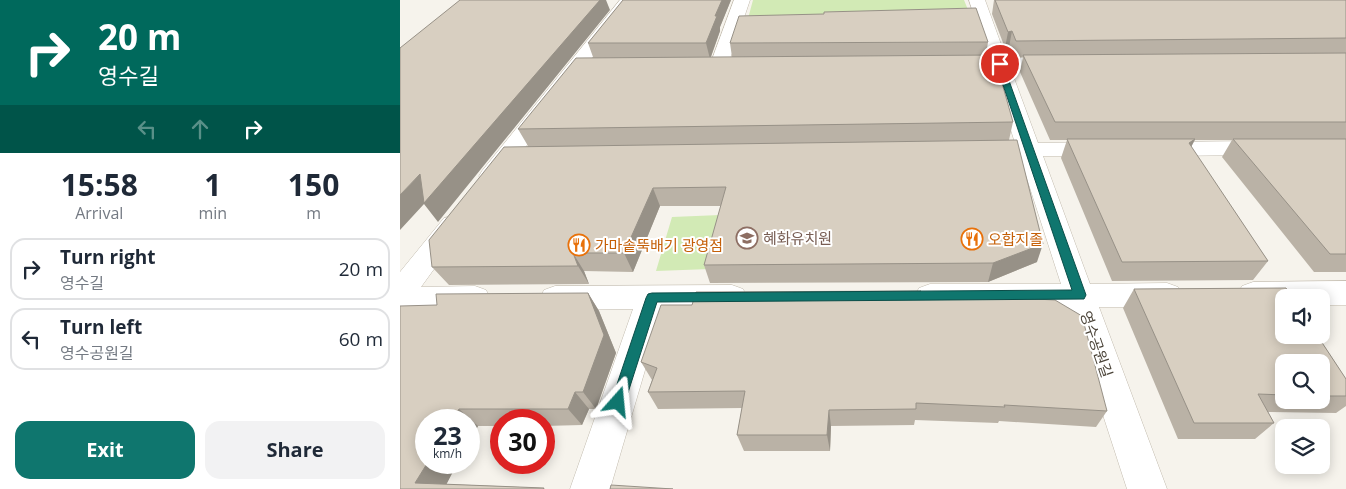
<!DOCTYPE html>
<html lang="en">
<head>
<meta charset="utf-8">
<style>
	body { margin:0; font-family:"Open Sans","Noto Sans KR",sans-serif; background:#f2f2f3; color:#1f2937; height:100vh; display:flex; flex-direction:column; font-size:19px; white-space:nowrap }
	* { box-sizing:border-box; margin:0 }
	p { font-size:16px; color:#747a83 }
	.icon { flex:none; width:28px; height:28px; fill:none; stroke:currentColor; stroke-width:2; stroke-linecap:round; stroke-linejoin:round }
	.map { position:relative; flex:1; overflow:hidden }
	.panel { display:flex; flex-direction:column; background:#fff; width:400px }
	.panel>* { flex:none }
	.hud { background:#00695c; color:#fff; overflow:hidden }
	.controls { position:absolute; left:875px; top:289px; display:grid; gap:10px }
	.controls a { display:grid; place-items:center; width:55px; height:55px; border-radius:10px; background:#fff; box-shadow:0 2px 12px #0003; font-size:25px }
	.speed { position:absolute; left:15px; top:409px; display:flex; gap:10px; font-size:25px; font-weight:700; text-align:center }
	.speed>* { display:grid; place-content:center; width:65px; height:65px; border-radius:50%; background:#fff; box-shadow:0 2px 12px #0003; line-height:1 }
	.speed small { font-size:12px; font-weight:400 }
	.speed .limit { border:8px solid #d22; background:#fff; color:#111 }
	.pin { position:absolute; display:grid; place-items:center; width:42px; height:42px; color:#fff; margin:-21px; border:2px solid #fff; border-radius:50%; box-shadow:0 1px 5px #0007 }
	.me { position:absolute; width:55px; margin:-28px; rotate:18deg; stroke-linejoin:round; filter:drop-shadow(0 0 4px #0008) }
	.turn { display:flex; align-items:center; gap:18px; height:105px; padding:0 15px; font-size:22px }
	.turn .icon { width:65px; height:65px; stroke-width:2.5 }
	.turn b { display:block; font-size:35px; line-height:42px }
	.lanes { display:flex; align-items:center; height:48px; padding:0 15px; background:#0003; justify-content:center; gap:25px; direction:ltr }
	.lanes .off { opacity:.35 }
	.eta { display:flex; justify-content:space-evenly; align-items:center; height:85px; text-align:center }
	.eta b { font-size:30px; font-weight:700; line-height:35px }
	.primary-button { display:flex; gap:10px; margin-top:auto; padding:10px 15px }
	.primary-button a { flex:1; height:58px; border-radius:15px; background:#0f766e; color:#fff; font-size:20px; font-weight:700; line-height:58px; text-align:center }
	.primary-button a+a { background:#f2f2f3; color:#1f2937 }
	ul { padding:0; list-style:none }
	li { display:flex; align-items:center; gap:15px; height:62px; margin:0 10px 8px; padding:0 5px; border:2px solid #e0e1e3; border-radius:15px }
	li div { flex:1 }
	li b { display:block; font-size:19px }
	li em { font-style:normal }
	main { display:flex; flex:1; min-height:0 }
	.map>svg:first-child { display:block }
</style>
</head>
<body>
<main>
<section class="panel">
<div class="hud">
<div class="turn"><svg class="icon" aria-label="right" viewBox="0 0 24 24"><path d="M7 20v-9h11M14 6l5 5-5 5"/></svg><div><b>20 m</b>영수길</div></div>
<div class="lanes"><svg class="icon off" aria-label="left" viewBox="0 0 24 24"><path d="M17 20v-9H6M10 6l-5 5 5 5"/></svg><svg class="icon off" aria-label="ahead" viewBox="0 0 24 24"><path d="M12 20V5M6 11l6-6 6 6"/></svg><svg class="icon" aria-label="right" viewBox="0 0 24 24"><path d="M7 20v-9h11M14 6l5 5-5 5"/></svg></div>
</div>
<div class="eta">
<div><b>15:58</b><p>Arrival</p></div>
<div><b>1</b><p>min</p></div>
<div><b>150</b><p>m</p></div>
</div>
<ul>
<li><svg class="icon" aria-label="right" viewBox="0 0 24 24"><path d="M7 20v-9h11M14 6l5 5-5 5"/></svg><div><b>Turn right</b><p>영수길</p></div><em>20 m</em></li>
<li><svg class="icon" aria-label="left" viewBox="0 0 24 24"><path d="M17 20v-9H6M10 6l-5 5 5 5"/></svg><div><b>Turn left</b><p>영수공원길</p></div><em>60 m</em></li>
</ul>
<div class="primary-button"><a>Exit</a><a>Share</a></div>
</section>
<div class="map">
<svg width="946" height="489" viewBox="0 0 946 489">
	<rect width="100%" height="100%" fill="#f6f3ec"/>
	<path fill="#d2eab5" d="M353 0H564L573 22 346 26Z
		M320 215 310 269 256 271 272 217Z"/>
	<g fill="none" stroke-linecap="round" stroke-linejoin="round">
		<g stroke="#c2bbae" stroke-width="1">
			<path id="minor" d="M220 0H236L100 181 91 184 82 181 79 176 82 171Z
				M334 0H350L328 65 326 69 319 71 312 69 310 65Z
				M569 0H585L606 58H659L666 60 668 64 666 68 659 70H611L638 143 702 142 710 144 713 149 710 154 702 156H643L690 284 767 283 778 287 782 295 778 303 767 307H699L767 489H727L668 307 530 308 519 304 515 296 519 288 530 284H661L620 157H583L575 155 572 150 575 145 583 143H615L592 70 552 68 550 64 552 60 588 58Z
				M865 141 873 143 876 148 873 153 865 155 755 156 747 154 744 149 747 144 755 142Z
				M53 216 62 218 66 225 21 287 75 286 86 290 90 298 86 306 75 310 0 311V272L44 218Z
				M946 281V305H921V298H884V305L853 306 842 302 838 294 842 286 853 282Z
				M332 285 343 289 347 297 343 305 332 309H263L210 489H170L233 309 155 310 144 306 140 298 144 290 155 286Z"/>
		</g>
		<use href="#minor" fill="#fff" fill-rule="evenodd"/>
	</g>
	<path fill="#bab2a6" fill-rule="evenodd" d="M223 0H331L320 27V31L311 57H332L330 43 588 42 586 55 613 122 609 140 637 262 588 282 310 283 304 265 321 206H260L233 272 184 271 189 284 49 285 32 267 128 146 118 129 193 57 188 43Z
		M587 0H946V272H914L822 157 832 140H795L791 147 868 261 853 280 712 281 661 158 667 140H650L620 72 623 57H613L609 47 605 48 592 14 594 0Z
		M886 288 892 298H884V335H917L946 379V406L936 413 868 412 874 423 855 439H778L723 308 734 289ZM884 362H921V400H884Z
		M521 291V294L707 411 696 427 599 421 598 423 515 420 514 425 431 426 430 451H344L337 435 342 408 258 409 248 392 252 380 241 362 292 305Z
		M188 293 199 311 216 353 196 409H189L182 425 144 426V420H101V426H78L69 443V420L26 462H58L46 484 144 488 145 489H0L37 305Z"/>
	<path fill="#979187" d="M200 0H206L210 10 38 222 24 204 0 230V195L20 174Z
		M322 0H331L320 27V31L310 59 306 43 315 16Z
		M612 31 609 47 605 48 608 32Z
		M795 139 786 157 789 143Z
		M253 188 260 206 233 272 224 253Z
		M643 244 637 262 588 282 593 263Z
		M173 253 184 271 189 284 178 266Z
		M188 293 199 311 216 353 196 409 183 392Z
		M175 392 189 409 182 425 168 409Z
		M59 409 78 426 69 443V420H52Z
		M429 410 431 426 430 451 427 435Z
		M28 462H58L44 489 15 483Z"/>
	<path fill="#d8cfc1" stroke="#979187" d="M60 0H200L24 203 20 174 0 195V48Z
		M223 0H322L315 16H317L306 43H188Z
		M595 0H946V38L616 41 612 31 608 32Z
		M576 8 588 42 330 43 339 16 424 14V12Z
		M946 53V122H655L623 55Z
		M594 55 613 122 118 129 176 58Z
		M667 139H795L789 143 868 261 722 262Z
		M833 139H946V254H930Z
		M617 140 643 244 593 263 304 265 326 187 253 188 224 253H173L178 266 32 267 29 240 104 147Z
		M886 288 892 298H884V335H917L946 379V396H921V362H884V395L858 394 874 423H794L734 289Z
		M521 291 515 293 655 300 682 316 707 411 604 405 605 407 516 403V409L429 410 427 435H337L345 391 248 392 257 368 241 362 261 305H292L296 292Z
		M188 293 204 335 183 392H175L168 409H59L52 420H26V462H28L15 483 144 488 143 489H0V306L37 305 36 294Z
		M211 485 273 489H210Z"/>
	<path fill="#0f766e" stroke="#0a4d48" d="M600 61 603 64 686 295 684 299 257 302 225 402 223 407 218 409 213 407 211 402 246 298 248 294 252 293 672 290 596 64Z"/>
	<defs>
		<g id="school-ring" transform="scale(1.125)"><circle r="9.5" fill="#fff" stroke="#8d6e63" stroke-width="1.5"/><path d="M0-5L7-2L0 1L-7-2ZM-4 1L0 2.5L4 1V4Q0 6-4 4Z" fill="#8d6e63"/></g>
		<g id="restaurant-ring" transform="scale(1.125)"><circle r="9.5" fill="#fff" stroke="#e8710a" stroke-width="1.5"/><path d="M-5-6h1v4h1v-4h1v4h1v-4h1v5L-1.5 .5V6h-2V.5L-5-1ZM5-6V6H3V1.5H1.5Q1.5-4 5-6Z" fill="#e8710a"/></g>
	</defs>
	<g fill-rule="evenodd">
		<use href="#school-ring" x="347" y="238"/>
		<use href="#restaurant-ring" x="572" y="239"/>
		<use href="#restaurant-ring" x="179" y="245"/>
	</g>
	<g text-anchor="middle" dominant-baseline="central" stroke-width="4" stroke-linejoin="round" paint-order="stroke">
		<g font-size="15" fill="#785e54" stroke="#fff" text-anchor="start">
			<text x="363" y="238">혜화유치원</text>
		</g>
		<g font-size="15" fill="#c56008" stroke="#fff" text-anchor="start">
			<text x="588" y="239">오합지졸</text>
			<text x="195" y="245">가마솥뚝배기 광영점</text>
		</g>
		<g font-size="15" fill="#4b4439" stroke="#fff">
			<text transform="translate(697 344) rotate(71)">영수공원길</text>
		</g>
	</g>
</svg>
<div class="controls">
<a><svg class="icon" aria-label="sound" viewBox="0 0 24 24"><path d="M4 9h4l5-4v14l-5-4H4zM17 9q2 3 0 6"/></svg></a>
<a><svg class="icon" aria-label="search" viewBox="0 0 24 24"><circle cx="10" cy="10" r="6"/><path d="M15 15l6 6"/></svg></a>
<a><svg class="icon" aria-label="layers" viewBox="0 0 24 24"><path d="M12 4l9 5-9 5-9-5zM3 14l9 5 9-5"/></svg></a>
</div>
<div class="speed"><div>23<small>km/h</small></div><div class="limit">30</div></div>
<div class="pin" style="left:600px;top:64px;background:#d93025"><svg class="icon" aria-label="arrive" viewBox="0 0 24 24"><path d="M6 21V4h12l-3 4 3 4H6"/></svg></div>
<svg class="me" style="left:218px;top:402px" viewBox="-20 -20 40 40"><path d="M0-17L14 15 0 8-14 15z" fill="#0f766e" stroke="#fff" stroke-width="4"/></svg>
</div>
</main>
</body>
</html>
